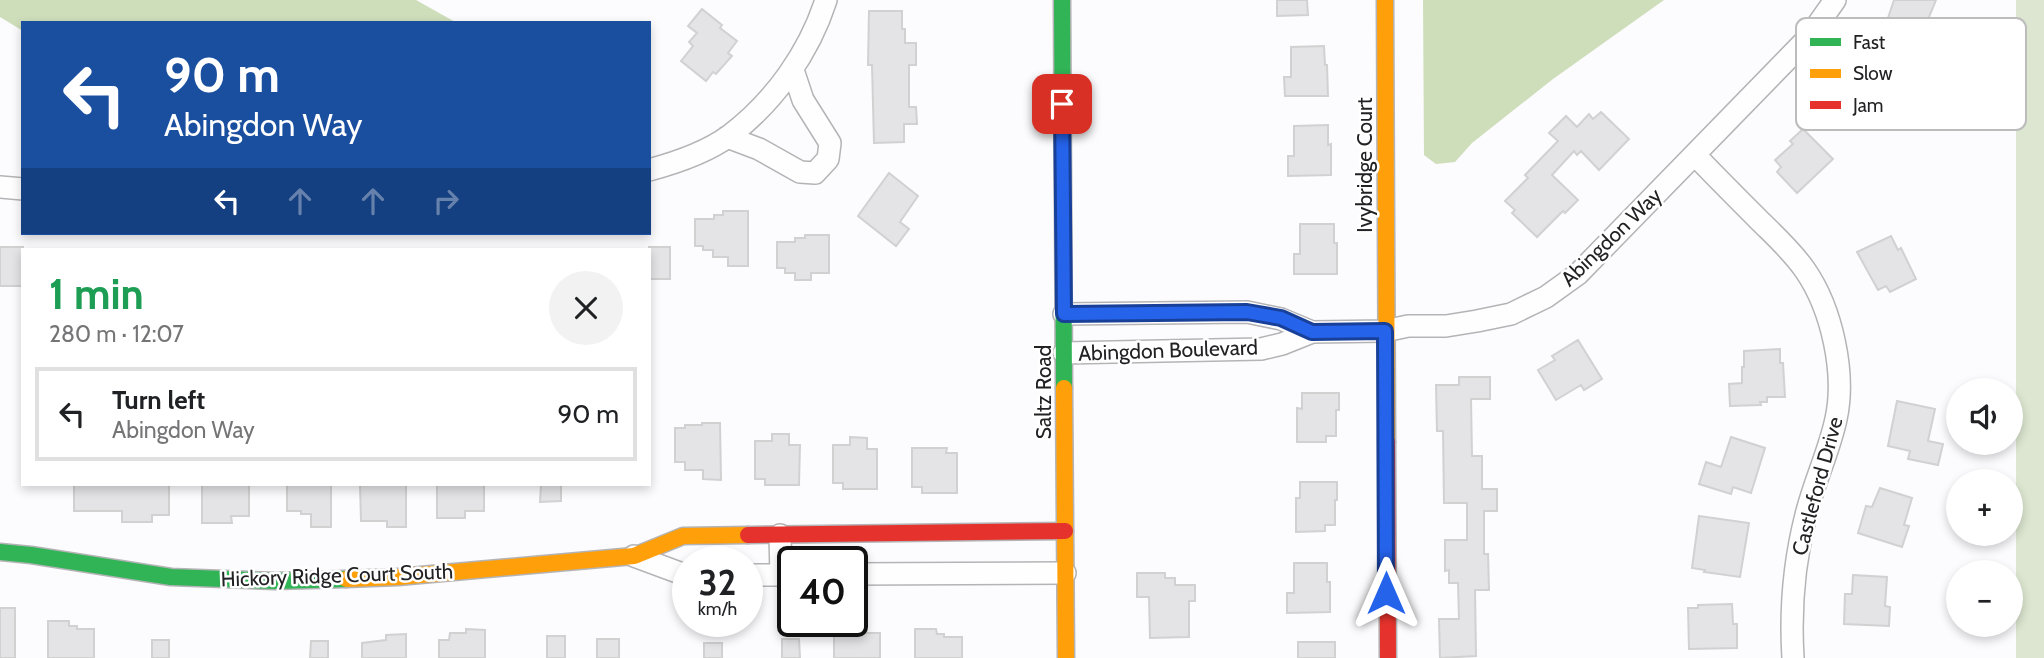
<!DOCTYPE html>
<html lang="en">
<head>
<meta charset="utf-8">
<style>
	body { margin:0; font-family:Cabin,sans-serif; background:#f2f2f2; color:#202124; height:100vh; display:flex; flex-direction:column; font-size:26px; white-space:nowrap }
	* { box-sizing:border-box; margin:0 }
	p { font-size:23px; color:#757577 }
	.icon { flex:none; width:38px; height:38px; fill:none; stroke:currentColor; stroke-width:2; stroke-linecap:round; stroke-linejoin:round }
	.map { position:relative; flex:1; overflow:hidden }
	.details { position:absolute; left:21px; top:248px; width:630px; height:238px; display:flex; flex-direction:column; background:#fff; border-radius:0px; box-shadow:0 4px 10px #0003 }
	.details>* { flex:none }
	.hud { position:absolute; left:21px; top:21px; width:630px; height:214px; border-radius:0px; box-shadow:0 4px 10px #0003; background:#1a4fa0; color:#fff; overflow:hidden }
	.buttons { position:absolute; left:1946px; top:378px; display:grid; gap:14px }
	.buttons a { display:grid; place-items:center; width:77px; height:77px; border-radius:50%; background:#fff; box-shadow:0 4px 10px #0003; font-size:35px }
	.speed { position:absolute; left:672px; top:546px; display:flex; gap:14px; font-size:35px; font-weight:700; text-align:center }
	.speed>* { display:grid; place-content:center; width:91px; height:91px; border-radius:50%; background:#fff; box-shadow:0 4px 10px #0003; line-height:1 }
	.speed small { font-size:18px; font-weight:400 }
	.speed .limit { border:4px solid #111; border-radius:10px; background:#fff; color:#111 }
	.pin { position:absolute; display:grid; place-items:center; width:60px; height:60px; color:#fff; margin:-30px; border-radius:14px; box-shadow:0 4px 10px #0006 }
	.me { position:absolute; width:77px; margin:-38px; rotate:0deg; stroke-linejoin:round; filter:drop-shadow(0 0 5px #0008) }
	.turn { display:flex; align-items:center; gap:24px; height:147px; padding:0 28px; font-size:32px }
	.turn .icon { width:91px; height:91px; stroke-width:2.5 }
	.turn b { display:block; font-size:49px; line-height:60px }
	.lanes { display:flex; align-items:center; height:66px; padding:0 28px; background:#0003; justify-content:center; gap:35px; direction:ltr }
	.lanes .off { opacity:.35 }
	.round { display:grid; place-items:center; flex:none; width:74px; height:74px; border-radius:37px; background:#f2f2f2 }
	.headline { display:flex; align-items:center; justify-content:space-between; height:119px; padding:0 28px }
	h1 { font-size:42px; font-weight:700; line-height:52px; color:#1e9e55 }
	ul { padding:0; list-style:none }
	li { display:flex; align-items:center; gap:21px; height:94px; margin:0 14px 10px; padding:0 14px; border:4px solid #e0e0e0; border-radius:0px }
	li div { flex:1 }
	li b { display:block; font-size:26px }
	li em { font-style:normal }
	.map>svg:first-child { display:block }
</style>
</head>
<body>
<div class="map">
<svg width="2044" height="658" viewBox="0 0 2044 658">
	<rect width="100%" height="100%" fill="#fcfbfd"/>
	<path fill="#dce6d0" d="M2016 0H2044V658H2016Z"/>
	<path fill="#ceddba" d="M0 0H416L457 23H23V31L0 17Z
		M1423 0H1664L1553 79 1472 143 1455 162 1436 164 1424 155Z"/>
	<path fill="#e4e3e5" stroke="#d1d1d2" stroke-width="2" d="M1277 0H1307L1308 15 1277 16Z
		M1894 0H1936L1918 44 1884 30Z
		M702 9 722 25 720 28 737 41 728 53 732 56 716 74 713 72 706 81 681 61 693 46 689 42 697 33 688 26Z
		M869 11H902V29H905V43H916V65H909V107H916L917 124H904V142L874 143 872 65H868Z
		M1324 46 1325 65H1327L1328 96H1285L1284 77H1291V47Z
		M1601 112 1629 139 1599 170 1581 151 1577 155 1574 151 1552 175 1578 200 1565 213 1563 211 1537 237 1512 213 1515 210 1505 201 1528 178 1525 175 1558 141 1549 133 1566 116 1577 127 1589 114 1593 119Z
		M1328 125V145L1331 144V175L1288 176V156H1294V126Z
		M1803 129 1833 159 1797 193 1777 172 1781 167 1775 160 1793 144 1790 141Z
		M889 173 918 196 900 222 909 229 896 246 858 216Z
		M723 211H748V266H728V257H713V250H703V246H695V219H714V215H723Z
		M1300 224H1334V243H1337V274H1294V254H1300Z
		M805 235H829V273H811V280H795V273H785V268H777V242H795V238H805Z
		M1891 236 1898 250 1901 248 1916 279 1890 292 1886 286 1878 290 1857 252Z
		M0 247H23L22 286H0Z
		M649 247H670V279H649Z
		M1578 340 1602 379 1584 390 1581 385 1556 400 1538 370 1555 360 1552 356Z
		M1780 349V363H1783L1785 397H1767V402H1760L1761 405 1730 406 1729 384 1742 383V367H1744V351Z
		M1459 377H1490V399H1471L1472 456H1482V489H1497V511H1484V554H1488L1489 590H1475L1476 656 1440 658 1439 619H1459L1458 583H1449V570L1445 571V540H1467V503H1444L1443 431H1437L1436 385H1459Z
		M1302 393H1339V410H1336V436H1326V442H1297V408L1302 409Z
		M1897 401 1935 409 1928 441 1943 444 1938 465 1908 459 1910 451 1888 446Z
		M702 423H720L721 480 703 479V470H685V462H675V428H685V425H702Z
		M772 434H789V445H800L799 485H765V479H755V441H772Z
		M850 437 867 438V449H877V489H843V483H833V445H850Z
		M1731 437 1765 448 1751 493 1733 487 1731 494 1699 484 1706 462 1721 467Z
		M912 448H947L946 453H957V493H922V487H912Z
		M1300 482H1337V500H1335V525H1325V531L1296 532V498H1300Z
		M74 485H169V515H152V522H122V511H74Z
		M202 485H249V516H231L232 523H202Z
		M287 485H331V527H311V514H301V511H287Z
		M360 485H406V527H387V521H361Z
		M437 485H484V511H465V518H437Z
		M541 485H561V501L540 502Z
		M1880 488 1912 498 1904 525 1909 526 1902 547 1858 533 1866 506 1872 507Z
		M1699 516 1749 523 1740 577 1704 572 1705 570 1692 568Z
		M1294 563H1327V582H1330V612L1287 613V593H1294Z
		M1137 573H1165V578H1175V585H1195V601H1189V637L1150 638 1149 597H1137Z
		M1853 575 1887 577 1885 606 1890 607 1889 626 1844 624 1845 594H1852Z
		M1732 604 1733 624H1737V648L1689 649 1688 608H1698V605Z
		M0 608H15V658H0Z
		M48 621H69V626H77V629H94V658H48Z
		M466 629 485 630V658H439V640H449L450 633H466Z
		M915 629H936L937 634H944V637H962V658H915Z
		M858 633H880V658H834V634H859Z
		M406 634V658H362V643L386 640V635Z
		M547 636H565V658H547Z
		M597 639H619V658H597Z
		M782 639H799L800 658H782Z
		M152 640H169V658H152Z
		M311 641H328V658H310Z
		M1298 642H1335V658H1298Z
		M704 643H722V658H704Z"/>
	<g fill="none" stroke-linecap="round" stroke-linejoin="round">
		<g stroke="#b4b4b6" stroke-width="24">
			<path id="street" d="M727 137 759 149 800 172 815 173 828 159 830 143 803 100 793 70
				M1695 155C1716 177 1737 198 1758 219 1775 236 1792 251 1805 270 1832 309 1846 373 1836 419 1829 452 1814 482 1806 515 1794 562 1790 610 1793 658
				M649 170C675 163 707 152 729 136 774 102 809 53 826 0
				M0 187 23 189
				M1312 332 1385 331 1408 326H1446L1477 321 1511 314 1546 297 1578 274 1809 37 1835 0
				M1064 353 1261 349 1282 344 1312 332 1281 319 1247 312 1064 314
				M780 535 781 575
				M634 556 688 576
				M852 574 1065 573
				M747 575H793"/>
		</g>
		<g stroke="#b4b4b6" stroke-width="19">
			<path id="fast" d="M1062 0 1064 388
				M0 552 31 555 171 577 275 581 346 579"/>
		</g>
		<g stroke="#b4b4b6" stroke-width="19">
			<path id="slow" d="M1385 0 1387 442
				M1064 388 1066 658
				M346 579 398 577 634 556 683 536 748 535"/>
		</g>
		<g stroke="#b4b4b6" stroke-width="19">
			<path id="jam" d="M1387 442 1388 658
				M748 535 1065 531"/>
		</g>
		<use href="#street" stroke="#fffeff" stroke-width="21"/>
		<use href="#fast" stroke="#30b455" stroke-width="16"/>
		<use href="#slow" stroke="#ff9f0a" stroke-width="16"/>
		<use href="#jam" stroke="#e5322d" stroke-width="16"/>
	</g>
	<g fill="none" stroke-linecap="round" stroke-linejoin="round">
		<g stroke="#184099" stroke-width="18">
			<path id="route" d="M1062 104 1064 314 1247 312 1281 318 1312 332 1385 331 1386 593"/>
		</g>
		<use href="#route" stroke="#2563eb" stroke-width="12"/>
	</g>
	<g text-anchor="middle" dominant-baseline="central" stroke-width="5" stroke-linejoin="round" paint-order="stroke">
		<g font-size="21" fill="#222123" stroke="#fff">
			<text transform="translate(1364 165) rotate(-90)">Ivybridge Court</text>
			<text transform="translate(1611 237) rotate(-44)">Abingdon Way</text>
			<text transform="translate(1168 350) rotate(-2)">Abingdon Boulevard</text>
			<text transform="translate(1043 392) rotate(-90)">Saltz Road</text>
			<text transform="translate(1817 486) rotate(-75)">Castleford Drive</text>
			<text transform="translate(337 575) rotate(-2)">Hickory Ridge Court South</text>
		</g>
	</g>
	<rect x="1796" y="18" width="230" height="112" rx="10" fill="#fff" stroke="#bdbcbd" stroke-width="2"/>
	<rect x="1810" y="38" width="31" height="8" fill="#30b455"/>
	<rect x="1810" y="69" width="31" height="9" fill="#ff9f0a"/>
	<rect x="1810" y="101" width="31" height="8" fill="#e5322d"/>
	<g font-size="19" fill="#222123">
		<text x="1853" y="49">Fast</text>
		<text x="1853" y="80">Slow</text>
		<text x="1853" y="112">Jam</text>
	</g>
</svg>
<div class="buttons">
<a><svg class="icon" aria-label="sound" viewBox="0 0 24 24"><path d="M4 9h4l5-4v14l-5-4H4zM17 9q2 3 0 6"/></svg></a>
<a>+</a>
<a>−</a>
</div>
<div class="speed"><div>32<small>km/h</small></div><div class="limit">40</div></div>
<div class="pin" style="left:1062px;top:104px;background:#d93025"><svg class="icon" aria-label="arrive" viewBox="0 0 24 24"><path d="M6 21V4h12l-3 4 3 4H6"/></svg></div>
<svg class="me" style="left:1386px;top:593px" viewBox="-20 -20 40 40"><path d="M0-17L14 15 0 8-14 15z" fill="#2563eb" stroke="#fff" stroke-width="4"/></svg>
<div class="hud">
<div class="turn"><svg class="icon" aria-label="left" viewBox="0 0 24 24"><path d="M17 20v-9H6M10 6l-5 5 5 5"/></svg><div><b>90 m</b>Abingdon Way</div></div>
<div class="lanes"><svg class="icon" aria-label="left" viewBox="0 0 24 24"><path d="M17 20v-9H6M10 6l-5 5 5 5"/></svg><svg class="icon off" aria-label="ahead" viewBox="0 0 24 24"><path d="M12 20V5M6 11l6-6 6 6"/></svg><svg class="icon off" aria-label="ahead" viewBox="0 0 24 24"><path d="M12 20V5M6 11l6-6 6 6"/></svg><svg class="icon off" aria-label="right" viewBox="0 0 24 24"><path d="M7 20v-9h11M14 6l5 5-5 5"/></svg></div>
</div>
<section class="details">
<div class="headline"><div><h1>1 min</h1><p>280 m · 12:07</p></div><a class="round"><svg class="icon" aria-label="close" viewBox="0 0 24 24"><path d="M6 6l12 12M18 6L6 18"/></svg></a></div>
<ul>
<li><svg class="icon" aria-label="left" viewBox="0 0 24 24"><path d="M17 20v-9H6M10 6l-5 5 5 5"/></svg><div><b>Turn left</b><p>Abingdon Way</p></div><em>90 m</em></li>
</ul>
</section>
</div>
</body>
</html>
